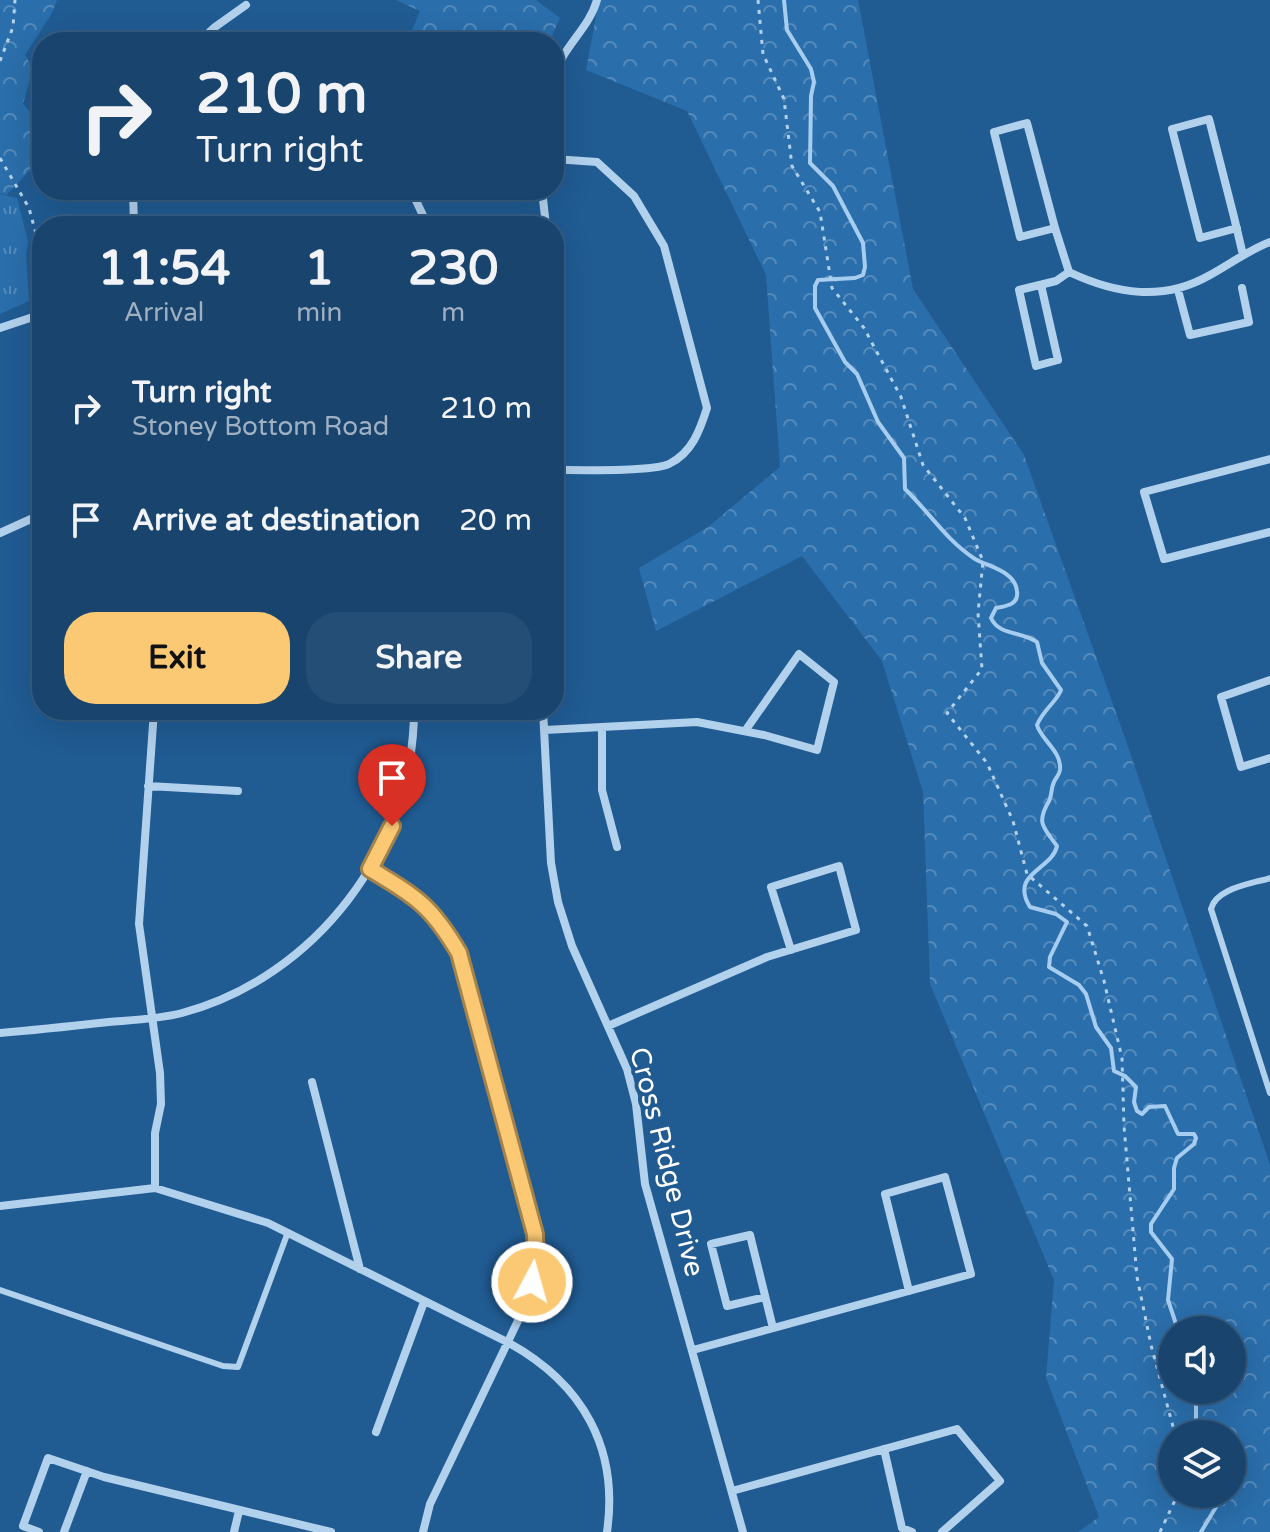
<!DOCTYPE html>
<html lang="en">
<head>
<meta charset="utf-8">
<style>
	body { margin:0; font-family:"Varela Round",sans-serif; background:#254e76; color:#f1f3f6; height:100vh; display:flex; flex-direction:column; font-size:30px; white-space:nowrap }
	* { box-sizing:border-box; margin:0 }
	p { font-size:26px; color:#9fb0c2 }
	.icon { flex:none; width:44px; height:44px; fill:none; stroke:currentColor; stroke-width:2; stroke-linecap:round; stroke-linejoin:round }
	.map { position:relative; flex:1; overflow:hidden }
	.drawer { position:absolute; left:32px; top:216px; width:532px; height:504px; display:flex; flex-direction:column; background:#18446e; border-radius:32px; box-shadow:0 8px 32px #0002,0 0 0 2px #365c81 }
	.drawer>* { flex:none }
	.banner { position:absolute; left:32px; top:32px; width:532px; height:168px; border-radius:32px; box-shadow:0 8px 32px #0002,0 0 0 2px #365c81; background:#18446e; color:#f1f3f6; overflow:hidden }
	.tools { position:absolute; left:1158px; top:1316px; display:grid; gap:16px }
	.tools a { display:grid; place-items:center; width:88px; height:88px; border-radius:50%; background:#18446e; box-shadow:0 8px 32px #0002,0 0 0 2px #365c81; font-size:40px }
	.pin { position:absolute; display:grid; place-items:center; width:68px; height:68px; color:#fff; margin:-82px -34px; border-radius:50% 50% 50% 0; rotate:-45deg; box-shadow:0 0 8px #0007 }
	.pin .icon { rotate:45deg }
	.me { position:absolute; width:88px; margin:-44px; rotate:6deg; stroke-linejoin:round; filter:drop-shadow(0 0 6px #0008) }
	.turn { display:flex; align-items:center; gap:28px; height:168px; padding:0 32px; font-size:36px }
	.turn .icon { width:104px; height:104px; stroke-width:2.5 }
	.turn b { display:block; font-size:56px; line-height:68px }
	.eta { display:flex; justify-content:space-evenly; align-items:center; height:136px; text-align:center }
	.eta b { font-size:48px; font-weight:800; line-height:56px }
	.primary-button { display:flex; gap:16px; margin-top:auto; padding:16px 32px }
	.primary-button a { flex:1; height:92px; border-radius:32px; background:#fbc973; color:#111; font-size:32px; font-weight:800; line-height:92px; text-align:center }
	.primary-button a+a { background:#254e76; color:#f1f3f6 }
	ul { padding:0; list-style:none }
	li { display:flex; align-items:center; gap:24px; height:112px; padding:0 32px }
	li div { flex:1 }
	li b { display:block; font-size:30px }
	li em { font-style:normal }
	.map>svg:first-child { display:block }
</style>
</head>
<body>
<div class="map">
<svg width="1270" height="1532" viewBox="0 0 1270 1532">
	<defs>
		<pattern id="grass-tufts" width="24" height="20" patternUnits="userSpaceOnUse" patternTransform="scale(2)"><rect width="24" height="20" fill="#2a6eab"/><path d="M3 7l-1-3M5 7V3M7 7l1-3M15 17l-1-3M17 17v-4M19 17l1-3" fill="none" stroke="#558bbc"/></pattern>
		<pattern id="forest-crowns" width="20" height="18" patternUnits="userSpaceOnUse" patternTransform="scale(2)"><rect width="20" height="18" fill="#2a6eab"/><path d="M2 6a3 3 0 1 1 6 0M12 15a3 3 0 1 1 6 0" fill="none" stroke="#558bbc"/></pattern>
	</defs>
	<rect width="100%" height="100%" fill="#205b92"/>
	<path fill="url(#grass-tufts)" d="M0 194 17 198 28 242 26 255 29 301 0 314Z"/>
	<path fill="url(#forest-crowns)" fill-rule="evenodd" d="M0 0H57L52 13 25 55 33 68 23 104 42 125 40 160 6 195 0 193Z
		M396 0H536L560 18 549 42H472L456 36 457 42H407L420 11Z
		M599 0H858L913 289 1024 455 1124 735 1270 1165V1532H1078L1099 1517 1046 1378 1054 1280 930 984 923 792 882 661 802 556 656 631 639 568 708 527 780 467 766 275 687 111 586 70ZM1172 1330H1232V1390H1172ZM1172 1434H1232V1494H1172Z"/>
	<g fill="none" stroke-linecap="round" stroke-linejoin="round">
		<path stroke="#a6cdef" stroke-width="4" d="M784 0 787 30 811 69 814 82 811 96 810 163 833 186 863 243 865 267 863 275 855 278 818 280 815 286V308L845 362 857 374 878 422 904 458 905 489C929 512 946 540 975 559 989 567 1015 571 1017 591 1019 605 1006 606 996 608L991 618C999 636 1022 631 1037 642L1042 663 1061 690C1058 700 1043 710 1037 725 1041 740 1062 751 1060 770 1059 776 1056 777 1054 782 1051 788 1052 795 1049 801 1036 823 1043 827 1057 846 1052 870 1009 873 1030 907L1056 914 1067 922 1050 957 1049 967 1079 985 1086 994 1096 1027 1111 1048 1114 1071 1125 1076 1136 1087 1134 1102 1137 1111 1142 1114 1149 1107 1165 1106 1178 1134H1194L1196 1138 1194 1144 1177 1158 1174 1168V1189L1151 1224V1232L1172 1259 1168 1300 1178 1330
			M1190 1390 1196 1406V1434
			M1201 1532 1216 1507 1220 1494"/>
		<path stroke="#b2d1ed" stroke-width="3" stroke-dasharray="4 6" stroke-linecap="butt" d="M758 0 763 54 784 99 792 166 820 212 832 288 864 328 901 397 923 465 965 518 983 561 978 613 982 669 947 713 987 763 1013 821 1027 874 1087 926 1104 981 1122 1058 1124 1126 1137 1277 1151 1345 1175 1434
			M0 61 13 27 15 0
			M0 158 29 208 42 256
			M1160 1532 1178 1494"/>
		<path stroke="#b2d1ed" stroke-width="6" d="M1270 878C1251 884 1216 888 1211 909L1270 1093
			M0 1290 223 1366 238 1367 288 1232"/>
		<path stroke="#b2d1ed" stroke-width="8" d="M199 42 215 27 246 5
			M554 77C562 47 589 29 597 0
			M554 159 597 162 634 196 664 246 707 408C700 430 692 453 669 464 652 472 577 470 554 470
			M133 190 134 226
			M411 190 428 226
			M542 190 546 226
			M1055 228 1020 237 994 132 1027 123 1055 228 1069 272C1116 294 1163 302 1210 275 1230 264 1249 250 1270 242
			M1237 228 1200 238 1172 129 1209 119 1234 217 1243 255
			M1041 285 1058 360 1036 366 1019 290 1056 281 1069 272
			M1178 290 1190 335 1249 322 1242 288
			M0 328 42 314
			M1270 459 1144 492 1164 559 1270 532
			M0 533 42 514
			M1270 680 1221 697 1241 767 1270 758
			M154 710 139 924 160 1073 161 1104 155 1133V1188
			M543 710 551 863 558 902 572 946 627 1069 636 1104 645 1184 743 1532
			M602 727V790L617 847
			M545 730 697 722 764 735 817 750 834 682 799 654 745 731
			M148 786 238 791
			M370 869C416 897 431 905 459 953L535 1234 536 1262 527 1302 430 1504 423 1532
			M608 1026 767 957 856 930 839 866 771 887 791 950
			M0 1033C36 1030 73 1026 109 1022 133 1020 159 1019 182 1013 316 977 414 848 414 710
			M312 1082 360 1269
			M0 1206 155 1188 268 1223 509 1343C583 1384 619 1448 607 1532
			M765 1297 727 1306 711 1244 750 1235 773 1328
			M693 1350 971 1274 945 1177 885 1194 909 1291
			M376 1432 424 1302
			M884 1449 902 1528 912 1532
			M732 1491 957 1429 1000 1481 942 1532
			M39 1532 23 1526 48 1458 104 1477 331 1532
			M64 1532 87 1471
			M234 1532 239 1511"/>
	</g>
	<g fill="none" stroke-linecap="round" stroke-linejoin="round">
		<g stroke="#a3834b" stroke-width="20">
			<path id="route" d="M392 826 370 869C416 897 431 905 459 953L535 1234 536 1262 532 1282"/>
		</g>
		<use href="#route" stroke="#fbc973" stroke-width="14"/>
	</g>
	<g text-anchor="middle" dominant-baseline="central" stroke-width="8" stroke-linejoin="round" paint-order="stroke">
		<g font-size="28" fill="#fff" stroke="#205b92">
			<text transform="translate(667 1162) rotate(76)">Cross Ridge Drive</text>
		</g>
	</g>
</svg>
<div class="tools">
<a><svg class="icon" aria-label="sound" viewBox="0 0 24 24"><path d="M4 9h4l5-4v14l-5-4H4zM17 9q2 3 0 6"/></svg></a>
<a><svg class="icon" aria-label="layers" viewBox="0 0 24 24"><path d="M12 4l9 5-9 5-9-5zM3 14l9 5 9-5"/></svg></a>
</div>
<div class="pin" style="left:392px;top:826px;background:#d93025"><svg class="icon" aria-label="arrive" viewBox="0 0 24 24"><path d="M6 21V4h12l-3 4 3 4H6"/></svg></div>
<svg class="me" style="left:532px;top:1282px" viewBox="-20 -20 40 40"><circle r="17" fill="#fbc973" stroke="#fff" stroke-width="3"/><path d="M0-11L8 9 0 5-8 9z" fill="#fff"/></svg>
<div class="banner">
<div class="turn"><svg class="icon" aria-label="right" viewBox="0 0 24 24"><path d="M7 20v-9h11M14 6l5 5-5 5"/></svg><div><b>210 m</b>Turn right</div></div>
</div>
<section class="drawer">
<div class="eta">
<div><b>11:54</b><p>Arrival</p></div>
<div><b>1</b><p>min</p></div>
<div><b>230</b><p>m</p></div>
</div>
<ul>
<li><svg class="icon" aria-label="right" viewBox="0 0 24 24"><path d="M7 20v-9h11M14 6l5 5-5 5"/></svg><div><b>Turn right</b><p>Stoney Bottom Road</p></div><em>210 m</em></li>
<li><svg class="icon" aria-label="arrive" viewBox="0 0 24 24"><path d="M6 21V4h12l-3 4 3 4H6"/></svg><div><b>Arrive at destination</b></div><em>20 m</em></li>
</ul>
<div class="primary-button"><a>Exit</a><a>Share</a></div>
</section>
</div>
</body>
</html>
